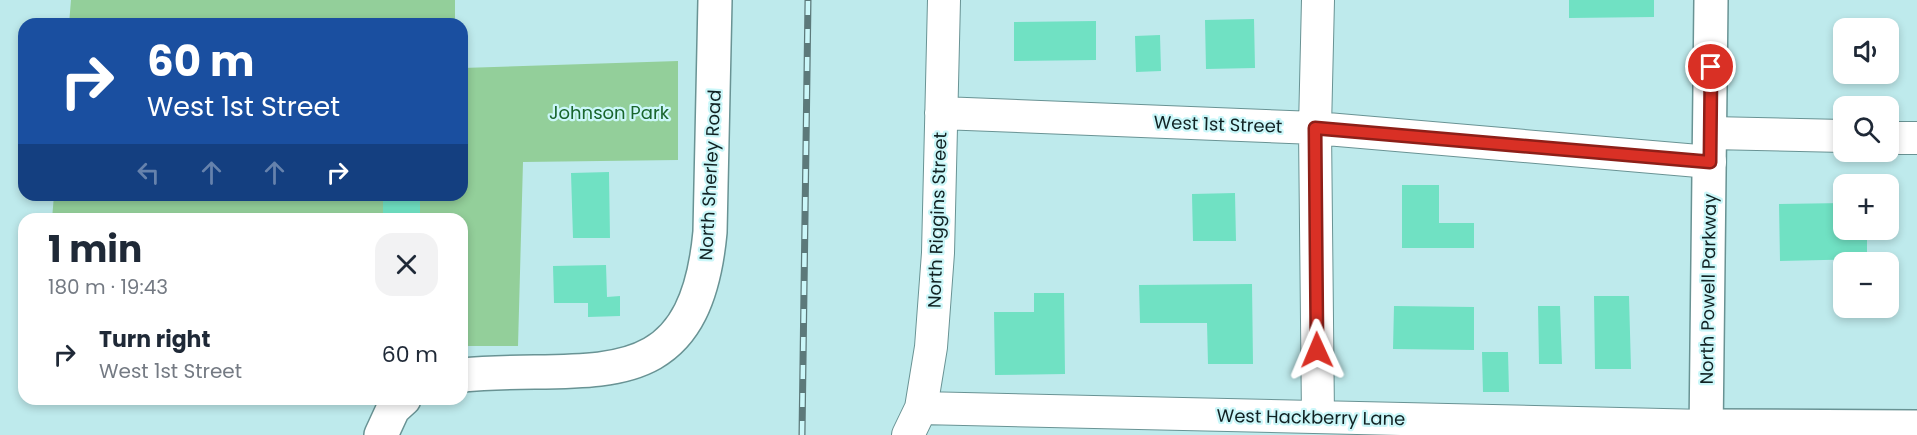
<!DOCTYPE html>
<html lang="en">
<head>
<meta charset="utf-8">
<style>
	body { margin:0; font-family:Poppins,sans-serif; background:#f2f2f3; color:#1f2937; height:100vh; display:flex; flex-direction:column; font-size:22px; white-space:nowrap }
	* { box-sizing:border-box; margin:0 }
	p { font-size:20px; color:#747a83 }
	.icon { flex:none; width:33px; height:33px; fill:none; stroke:currentColor; stroke-width:2; stroke-linecap:round; stroke-linejoin:round }
	.map { position:relative; flex:1; overflow:hidden }
	.panel { position:absolute; left:18px; top:213px; width:450px; height:192px; display:flex; flex-direction:column; background:#fff; border-radius:18px; box-shadow:0 3px 9px #0003 }
	.panel>* { flex:none }
	.top-card { position:absolute; left:18px; top:18px; width:450px; height:183px; border-radius:18px; box-shadow:0 3px 9px #0003; background:#1a4fa0; color:#fff; overflow:hidden }
	.fabs { position:absolute; left:1833px; top:18px; display:grid; gap:12px }
	.fabs a { display:grid; place-items:center; width:66px; height:66px; border-radius:12px; background:#fff; box-shadow:0 3px 9px #0003; font-size:30px }
	.pin { position:absolute; display:grid; place-items:center; width:51px; height:51px; color:#fff; margin:-26px; border:3px solid #fff; border-radius:50%; box-shadow:0 2px 6px #0007 }
	.me { position:absolute; width:66px; margin:-33px; rotate:359deg; stroke-linejoin:round; filter:drop-shadow(0 0 4px #0008) }
	.turn { display:flex; align-items:center; gap:21px; height:126px; padding:0 30px; font-size:27px }
	.turn .icon { width:78px; height:78px; stroke-width:2.5 }
	.turn b { display:block; font-size:42px; line-height:51px }
	.lanes { display:flex; align-items:center; height:57px; padding:0 30px; background:#0003; justify-content:center; gap:30px; direction:ltr }
	.lanes .off { opacity:.35 }
	.round { display:grid; place-items:center; flex:none; width:63px; height:63px; border-radius:18px; background:#f2f2f3 }
	.head { display:flex; align-items:center; justify-content:space-between; height:102px; padding:0 30px }
	h1 { font-size:36px; font-weight:700; line-height:45px }
	ul { padding:0; list-style:none }
	li { display:flex; align-items:center; gap:18px; height:78px; padding:0 30px }
	li div { flex:1 }
	li b { display:block; font-size:22px }
	li em { font-style:normal }
	.map>svg:first-child { display:block }
</style>
</head>
<body>
<div class="map">
<svg width="1917" height="435" viewBox="0 0 1917 435">
	<rect width="100%" height="100%" fill="#beeaec"/>
	<path fill="#93cf9a" d="M71 0H455V24H69Z
		M678 61V160L523 162 518 346H462V219H52L54 195H462V68Z"/>
	<path fill="#70e1c3" d="M1569 0H1654V17L1569 18Z
		M1254 19 1255 68 1206 69 1205 20Z
		M1096 21V60L1014 61V22Z
		M1160 35 1161 71 1136 72 1135 36Z
		M609 172 610 238H573L571 173Z
		M1402 185H1439V223H1474V248H1402Z
		M1235 193 1236 241H1193L1192 194Z
		M383 195H420V219H383Z
		M1844 203V230H1867V259L1780 261 1779 204Z
		M606 265 607 297 620 296V316L588 317V303H554L553 266Z
		M1252 284 1253 364H1208L1207 323H1140L1139 285Z
		M1034 293H1064L1065 374 995 375 994 312H1034Z
		M1594 296H1629L1631 369H1595Z
		M1394 306 1474 307V350L1393 349Z
		M1538 306H1560L1562 364H1539Z
		M1482 352H1508L1509 392H1483Z"/>
	<g fill="none" stroke-linecap="round" stroke-linejoin="round">
		<g stroke="#699394" stroke-width="34">
			<path id="minor" d="M941 113 1315 128 1710 162
				M1711 133 1844 136
				M1888 138H1917
				M921 408 1706 426
				M1318 417 1315 128 1318 0
				M908 435 921 408 931 347 938 253 944 0"/>
		</g>
		<g stroke="#699394" stroke-width="36">
			<path id="tertiary" d="M1706 426 1917 427"/>
		</g>
		<g stroke="#699394" stroke-width="36">
			<path id="secondary" d="M462 375C590 363 694 404 710 232L715 0
				M381 435 393 409 404 399"/>
		</g>
		<g stroke="#699394" stroke-width="36">
			<path id="primary" d="M1706 435 1711 0"/>
		</g>
		<use href="#minor" stroke="#fff" stroke-width="32"/>
		<use href="#tertiary" stroke="#fff" stroke-width="33"/>
		<use href="#secondary" stroke="#fff" stroke-width="33"/>
		<use href="#primary" stroke="#fff" stroke-width="33"/>
		<g stroke="#5c797a" stroke-width="7">
			<path id="rail" d="M802 435 808 0"/>
		</g>
		<use href="#rail" stroke="#cbf7f9" stroke-width="4.5" stroke-dasharray="14" stroke-linecap="butt"/>
	</g>
	<g fill="none" stroke-linecap="round" stroke-linejoin="round">
		<g stroke="#8d1f18" stroke-width="15">
			<path id="route" d="M1317 350 1315 128 1710 162 1711 67"/>
		</g>
		<use href="#route" stroke="#d93025" stroke-width="10"/>
	</g>
	<g text-anchor="middle" dominant-baseline="central" stroke-width="4.5" stroke-linejoin="round" paint-order="stroke">
		<g font-size="18" fill="#19652c" stroke="#cbf7f9">
			<text x="609" y="112">Johnson Park</text>
		</g>
		<g font-size="18" fill="#112223" stroke="#cbf7f9">
			<text transform="translate(1218 124) rotate(2)">West 1st Street</text>
			<text transform="translate(710 175) rotate(-87)">North Sherley Road</text>
			<text transform="translate(937 220) rotate(-88)">North Riggins Street</text>
			<text transform="translate(1708 289) rotate(-89)">North Powell Parkway</text>
			<text transform="translate(1311 417) rotate(1)">West Hackberry Lane</text>
		</g>
	</g>
</svg>
<div class="fabs">
<a><svg class="icon" aria-label="sound" viewBox="0 0 24 24"><path d="M4 9h4l5-4v14l-5-4H4zM17 9q2 3 0 6"/></svg></a>
<a><svg class="icon" aria-label="search" viewBox="0 0 24 24"><circle cx="10" cy="10" r="6"/><path d="M15 15l6 6"/></svg></a>
<a>+</a>
<a>−</a>
</div>
<div class="pin" style="left:1711px;top:67px;background:#d93025"><svg class="icon" aria-label="arrive" viewBox="0 0 24 24"><path d="M6 21V4h12l-3 4 3 4H6"/></svg></div>
<svg class="me" style="left:1317px;top:350px" viewBox="-20 -20 40 40"><path d="M0-17L14 15 0 8-14 15z" fill="#d93025" stroke="#fff" stroke-width="4"/></svg>
<div class="top-card">
<div class="turn"><svg class="icon" aria-label="right" viewBox="0 0 24 24"><path d="M7 20v-9h11M14 6l5 5-5 5"/></svg><div><b>60 m</b>West 1st Street</div></div>
<div class="lanes"><svg class="icon off" aria-label="left" viewBox="0 0 24 24"><path d="M17 20v-9H6M10 6l-5 5 5 5"/></svg><svg class="icon off" aria-label="ahead" viewBox="0 0 24 24"><path d="M12 20V5M6 11l6-6 6 6"/></svg><svg class="icon off" aria-label="ahead" viewBox="0 0 24 24"><path d="M12 20V5M6 11l6-6 6 6"/></svg><svg class="icon" aria-label="right" viewBox="0 0 24 24"><path d="M7 20v-9h11M14 6l5 5-5 5"/></svg></div>
</div>
<section class="panel">
<div class="head"><div><h1>1 min</h1><p>180 m · 19:43</p></div><a class="round"><svg class="icon" aria-label="close" viewBox="0 0 24 24"><path d="M6 6l12 12M18 6L6 18"/></svg></a></div>
<ul>
<li><svg class="icon" aria-label="right" viewBox="0 0 24 24"><path d="M7 20v-9h11M14 6l5 5-5 5"/></svg><div><b>Turn right</b><p>West 1st Street</p></div><em>60 m</em></li>
</ul>
</section>
</div>
</body>
</html>
